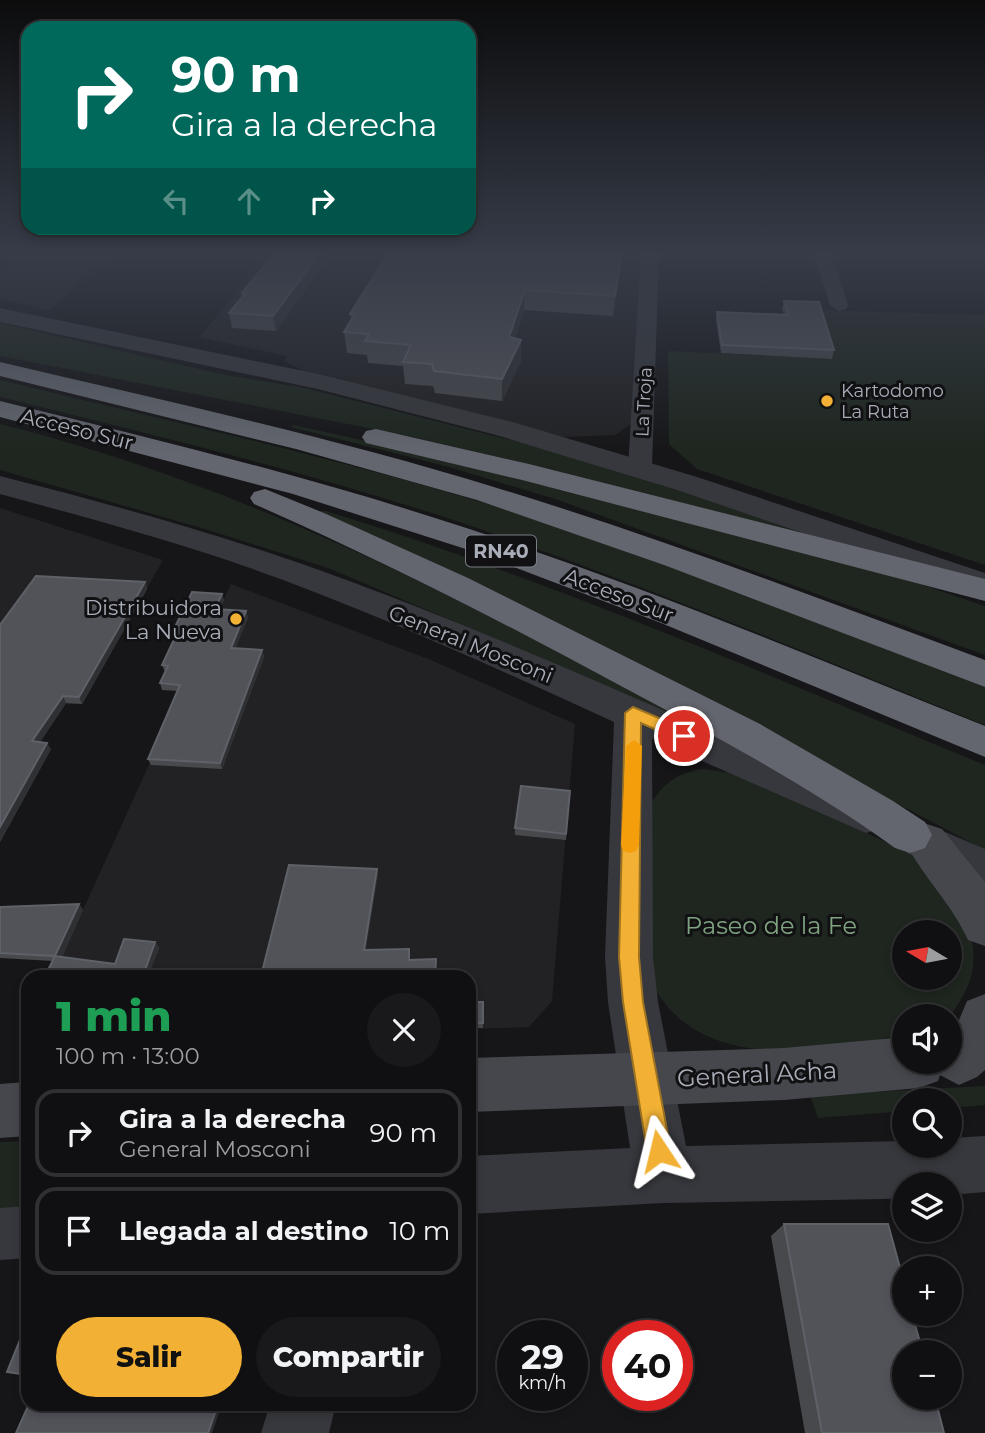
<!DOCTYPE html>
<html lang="es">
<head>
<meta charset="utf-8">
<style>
	body { margin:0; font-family:Montserrat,sans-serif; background:#19191b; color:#f1f3f6; height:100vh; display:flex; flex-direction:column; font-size:26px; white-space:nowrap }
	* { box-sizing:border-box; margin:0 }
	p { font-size:23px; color:#9c9d9f }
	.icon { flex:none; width:38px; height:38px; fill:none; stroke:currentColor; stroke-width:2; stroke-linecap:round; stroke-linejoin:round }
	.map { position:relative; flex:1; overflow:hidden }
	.drawer { position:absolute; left:21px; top:970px; width:455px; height:441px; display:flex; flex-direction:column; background:#101012; border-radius:21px; box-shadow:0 4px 10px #0003,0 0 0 2px #303032 }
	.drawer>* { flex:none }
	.hud { position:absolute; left:21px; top:21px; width:455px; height:214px; border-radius:21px; box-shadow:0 4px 10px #0003,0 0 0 2px #303032; background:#00695c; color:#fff; overflow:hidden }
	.needle { width:46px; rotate:280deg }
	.fabs { position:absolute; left:892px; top:920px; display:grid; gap:14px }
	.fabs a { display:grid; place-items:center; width:70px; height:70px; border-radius:50%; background:#101012; box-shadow:0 4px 10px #0003,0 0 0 2px #303032; font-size:35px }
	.speed { position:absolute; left:497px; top:1320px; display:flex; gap:14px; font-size:35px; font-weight:700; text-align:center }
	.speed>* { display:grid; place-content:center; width:91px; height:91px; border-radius:50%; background:#101012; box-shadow:0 4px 10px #0003,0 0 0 2px #303032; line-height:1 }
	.speed small { font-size:18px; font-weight:400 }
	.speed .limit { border:10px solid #d22; background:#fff; color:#111 }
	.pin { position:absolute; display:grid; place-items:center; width:60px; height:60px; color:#fff; margin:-30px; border:4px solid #fff; border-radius:50%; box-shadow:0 2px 7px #0007 }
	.me { position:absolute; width:77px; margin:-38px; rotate:350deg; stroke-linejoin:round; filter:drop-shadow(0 0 5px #0008) }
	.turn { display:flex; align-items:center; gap:24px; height:147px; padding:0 35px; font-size:32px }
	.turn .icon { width:91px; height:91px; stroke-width:2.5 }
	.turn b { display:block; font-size:49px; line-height:60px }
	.lanes { display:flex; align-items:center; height:66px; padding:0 35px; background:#0003; justify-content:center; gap:35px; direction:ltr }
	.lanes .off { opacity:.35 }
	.round { display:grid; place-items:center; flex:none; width:74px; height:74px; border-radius:37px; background:#19191b }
	.head { display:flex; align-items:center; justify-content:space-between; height:119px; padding:0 35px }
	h1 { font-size:42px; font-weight:800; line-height:52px; color:#1e9e55 }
	.action { display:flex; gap:14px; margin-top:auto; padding:14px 35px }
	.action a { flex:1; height:80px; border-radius:42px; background:#f2b134; color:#111; font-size:28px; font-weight:800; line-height:80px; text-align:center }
	.action a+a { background:#19191b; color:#f1f3f6 }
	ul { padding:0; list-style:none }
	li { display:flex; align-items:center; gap:21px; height:88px; margin:0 14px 10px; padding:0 21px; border:4px solid #303032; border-radius:21px }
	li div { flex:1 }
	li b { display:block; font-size:26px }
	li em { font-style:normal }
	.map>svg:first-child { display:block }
</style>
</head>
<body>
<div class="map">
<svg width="985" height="1433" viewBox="0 0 985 1433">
	<rect width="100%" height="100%" fill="#161618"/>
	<path fill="#222225" d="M26 252H113L49 311 0 298V273Z
		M271 252H641L634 422 615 435 562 437 310 374 284 361 286 356 199 337Z
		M0 508 163 560 82 704 0 705Z
		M231 584 431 660 575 724 552 1001 529 1027 469 1029V976H53Z"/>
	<path fill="#1e261f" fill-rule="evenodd" d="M817 310 985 315V565L697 469 669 444 668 351 831 359Z
		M0 323 221 374 304 388 553 451 750 513 844 547 554 470 409 436 0 356Z
		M0 380C163 420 327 455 488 504 657 556 821 624 985 687V725C804 652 624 576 438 515 294 469 147 433 0 397Z
		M0 424C251 486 477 607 703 729L630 696 328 568 205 529 0 470Z
		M294 425 411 451 908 580 985 606V655L558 500 449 467 291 427Z
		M319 511H326C551 580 768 675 985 765V850L766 734Z
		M703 769 731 773 773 789 903 850 918 859 970 930C978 968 972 984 951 1015L905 1017V1034C816 1053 691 1076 647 973L652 802C666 781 678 773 703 769ZM905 933H950V978H905Z
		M985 1086V1105L950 1108V1101H905V1111L818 1118 810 1095Z
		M28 1141V1209L0 1210V1142Z"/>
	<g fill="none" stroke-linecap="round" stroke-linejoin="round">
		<path fill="#37383d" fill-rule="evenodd" d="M641 252H659L652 468 649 473 640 475 631 473 628 468Z
			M813 252H831L848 305 846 309 839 311 830 305Z
			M28 1206V1258L0 1260V1208Z"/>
		<path fill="#37383d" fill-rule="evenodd" d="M0 308 318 374 516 423 697 477 985 573V595L677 490 496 435 318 389 0 322Z
			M0 476C102 502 205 530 305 565 501 634 689 724 881 804L887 816 881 828 866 833 652 739 653 957 658 1002 686 1146 905 1141V1146H950V1138L985 1136V1192L950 1195V1185H905V1198L882 1199 663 1203 469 1214V1156L630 1148 608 1002 605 957 614 722C494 667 374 612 250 568 168 539 84 517 0 494Z
			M922 822 985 849V889L907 853 900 840 907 827Z
			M270 1404H336L329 1433H261Z"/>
		<path fill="#45474d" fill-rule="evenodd" d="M927 824 942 829 985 882V946L968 940C952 904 923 877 905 842L912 829Z
			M985 994V1070L977 1077 959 1085 940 1075 938 1081 919 1088 784 1100 469 1112V1058L784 1048 905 1037V1062H950V1032L957 1025 967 1001Z
			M28 1082V1136L0 1138V1084Z"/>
		<path fill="#63666e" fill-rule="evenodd" d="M0 362C166 401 333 437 497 488 662 538 823 600 985 660V687L664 565 477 500 296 449 0 376Z
			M0 401C146 437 292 472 435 518 622 577 803 653 985 726V757L661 623 472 551 293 494 0 417Z
			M376 429 529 464 985 579V601L522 480 366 443 362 437 366 431Z
			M265 489 324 513 468 578 760 724 893 801 925 822 932 835 925 848 910 853 895 848C808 785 715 736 621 686 501 621 379 559 254 504L250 498 254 492Z"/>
	</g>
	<path fill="#47494d" d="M77 252H108L107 254Z
		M623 252 613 316 524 310 515 338 521 340V361L502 401 435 393 433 386 405 384 403 366 368 363 367 355 347 353 344 332 351 321 350 314Z
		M329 257 276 331 232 328 229 313 242 297V293Z
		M784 301 834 350 832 359 721 353 716 320 717 312 784 315 782 309Z
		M145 582 147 589 82 704 66 703 40 742 51 749 0 842V625Z
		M222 594 224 600 220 610 246 611 248 618 235 648 262 650 264 657 222 769 151 765 148 759 178 691 162 690 160 683 165 672 162 665 176 636 174 629Z
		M570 791 566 840 515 835V828Z
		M79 904 83 910 62 957 115 964 155 942 159 948 148 976 53 961 0 958V907Z
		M469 1002H483V1028H469Z
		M784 1224 944 1433H805L771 1236Z"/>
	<path fill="#2f3033" d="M321 252H328L329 257 276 331 273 316Z
		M622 252 623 253 613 316 615 296Z
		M525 290 524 310 509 358V337Z
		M521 340V361L502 401V379Z
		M145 582 147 589 82 704 79 697Z
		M222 594 224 600 217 616 215 609Z
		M246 611 248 618 233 655 231 648Z
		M262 650 264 657 222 769 220 763Z
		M63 696 66 703 36 748 32 741Z
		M47 743 51 749 0 842V827Z
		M377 869 378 875 365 956 364 950Z
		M79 904 83 910 60 962 55 956Z
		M155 942 159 948 148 976H143Z
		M218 1404H222L212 1433H208Z"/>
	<path fill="#525359" stroke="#5f6168" stroke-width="2" d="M276 252H321L273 316 229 313 245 294 242 293Z
		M389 252H622L615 296 525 290 509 337 521 340 502 379 434 371 432 364 403 362 411 345 365 341 369 334 344 332 355 314H350Z
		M784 301 819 302 834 350 722 345 717 312 789 315Z
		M36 576 145 582 79 697 63 696 32 741 47 743 0 827V625Z
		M192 592 222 594 215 609 246 611 231 648 262 650 220 763 148 759 180 685 160 683 168 666 162 665 179 629H174Z
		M521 786 570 791 566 834 515 828Z
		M289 865 377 869 364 950 409 949V960L436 959 435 976H261Z
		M79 904 55 956 0 953V907Z
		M124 939 155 942 143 976H45L55 956 115 964Z
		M469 1002H483V1023H469Z
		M28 1020V1035L23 1036Z
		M784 1224H888L905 1286V1314H912L923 1353H905V1398H935L944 1433H822Z
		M28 1320V1375L7 1372Z
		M29 1404H218L208 1433H16Z"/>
	<linearGradient id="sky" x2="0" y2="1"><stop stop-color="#0c0c0d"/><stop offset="0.56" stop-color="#363c48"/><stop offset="1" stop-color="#363c48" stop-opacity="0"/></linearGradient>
	<rect width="985" height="453" fill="url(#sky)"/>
	<path fill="#f2b134" stroke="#9d7322" stroke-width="2" d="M633 707 690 731 692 736 684 742 641 723 639 957 643 1002 671 1151 667 1159 659 1163 651 1159 647 1151 623 1002 619 957 625 713Z"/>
	<path fill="#f59e0b" d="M634 740 642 746 639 845 636 851 630 853 623 851 621 845 626 746Z"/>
	<g fill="#f2b134" stroke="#111113" stroke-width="2.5">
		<circle cx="827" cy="401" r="7"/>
		<circle cx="236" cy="619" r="7"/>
	</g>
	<g text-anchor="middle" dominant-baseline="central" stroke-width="6" stroke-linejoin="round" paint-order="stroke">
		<g font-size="18" fill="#a8adb8" stroke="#111113" text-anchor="start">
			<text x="841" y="391">Kartodomo<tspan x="841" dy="21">La Ruta</tspan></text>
		</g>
		<g font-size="18" fill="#a8adb8" stroke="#111113">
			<text transform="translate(644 402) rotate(-87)">La Troja</text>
		</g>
		<rect fill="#111113" stroke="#7b7e86" stroke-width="2" x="466" y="535.5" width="70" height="31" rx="5"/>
		<g font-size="19" font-weight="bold" fill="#a8adb8">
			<text x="501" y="551">RN40</text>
		</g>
		<g font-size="21" fill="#a8adb8" stroke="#111113">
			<text transform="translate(77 429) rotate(14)">Acceso Sur</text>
			<text transform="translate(619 595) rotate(21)">Acceso Sur</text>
			<text transform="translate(471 644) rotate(22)">General Mosconi</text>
		</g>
		<g font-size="21" fill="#a8adb8" stroke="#111113" text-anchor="end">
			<text x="222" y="607">Distribuidora<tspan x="222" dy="24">La Nueva</tspan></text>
		</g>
		<g font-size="24" fill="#7fa381" stroke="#111113">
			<text x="771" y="925">Paseo de la Fe</text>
		</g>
		<g font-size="24" fill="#a8adb8" stroke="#111113">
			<text transform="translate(757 1074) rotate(-3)">General Acha</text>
		</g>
	</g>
</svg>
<div class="fabs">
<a><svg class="needle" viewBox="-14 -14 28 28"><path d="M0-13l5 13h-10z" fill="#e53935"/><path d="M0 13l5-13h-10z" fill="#9c9d9f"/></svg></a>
<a><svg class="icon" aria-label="sound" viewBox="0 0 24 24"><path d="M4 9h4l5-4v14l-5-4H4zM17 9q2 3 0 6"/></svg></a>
<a><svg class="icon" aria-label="search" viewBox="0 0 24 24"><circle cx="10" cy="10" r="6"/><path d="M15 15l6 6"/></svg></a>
<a><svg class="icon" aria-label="layers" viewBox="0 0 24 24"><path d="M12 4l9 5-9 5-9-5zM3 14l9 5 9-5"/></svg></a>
<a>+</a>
<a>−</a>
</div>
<div class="speed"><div>29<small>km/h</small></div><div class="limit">40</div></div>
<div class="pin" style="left:684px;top:736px;background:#d93025"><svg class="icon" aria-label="arrive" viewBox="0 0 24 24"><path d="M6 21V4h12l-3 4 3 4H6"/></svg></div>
<svg class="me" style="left:659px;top:1151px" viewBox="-20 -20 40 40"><path d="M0-17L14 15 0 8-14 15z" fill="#f2b134" stroke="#fff" stroke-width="4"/></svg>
<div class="hud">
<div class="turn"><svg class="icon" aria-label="right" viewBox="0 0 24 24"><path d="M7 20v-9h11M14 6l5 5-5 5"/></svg><div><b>90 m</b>Gira a la derecha</div></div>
<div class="lanes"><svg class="icon off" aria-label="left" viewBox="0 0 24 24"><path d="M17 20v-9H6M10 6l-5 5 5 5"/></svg><svg class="icon off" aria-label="ahead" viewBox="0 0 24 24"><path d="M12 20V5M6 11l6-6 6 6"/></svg><svg class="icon" aria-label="right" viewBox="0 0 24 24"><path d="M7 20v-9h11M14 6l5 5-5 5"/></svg></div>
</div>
<section class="drawer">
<div class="head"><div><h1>1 min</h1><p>100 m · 13:00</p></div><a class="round"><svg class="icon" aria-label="close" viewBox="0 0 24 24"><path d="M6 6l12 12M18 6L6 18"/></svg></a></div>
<ul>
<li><svg class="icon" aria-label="right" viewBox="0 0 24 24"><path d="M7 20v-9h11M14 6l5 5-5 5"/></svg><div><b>Gira a la derecha</b><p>General Mosconi</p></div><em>90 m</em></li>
<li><svg class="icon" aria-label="arrive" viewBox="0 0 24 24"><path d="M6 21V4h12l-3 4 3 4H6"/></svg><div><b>Llegada al destino</b></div><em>10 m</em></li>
</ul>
<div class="action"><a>Salir</a><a>Compartir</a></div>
</section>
</div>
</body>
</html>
